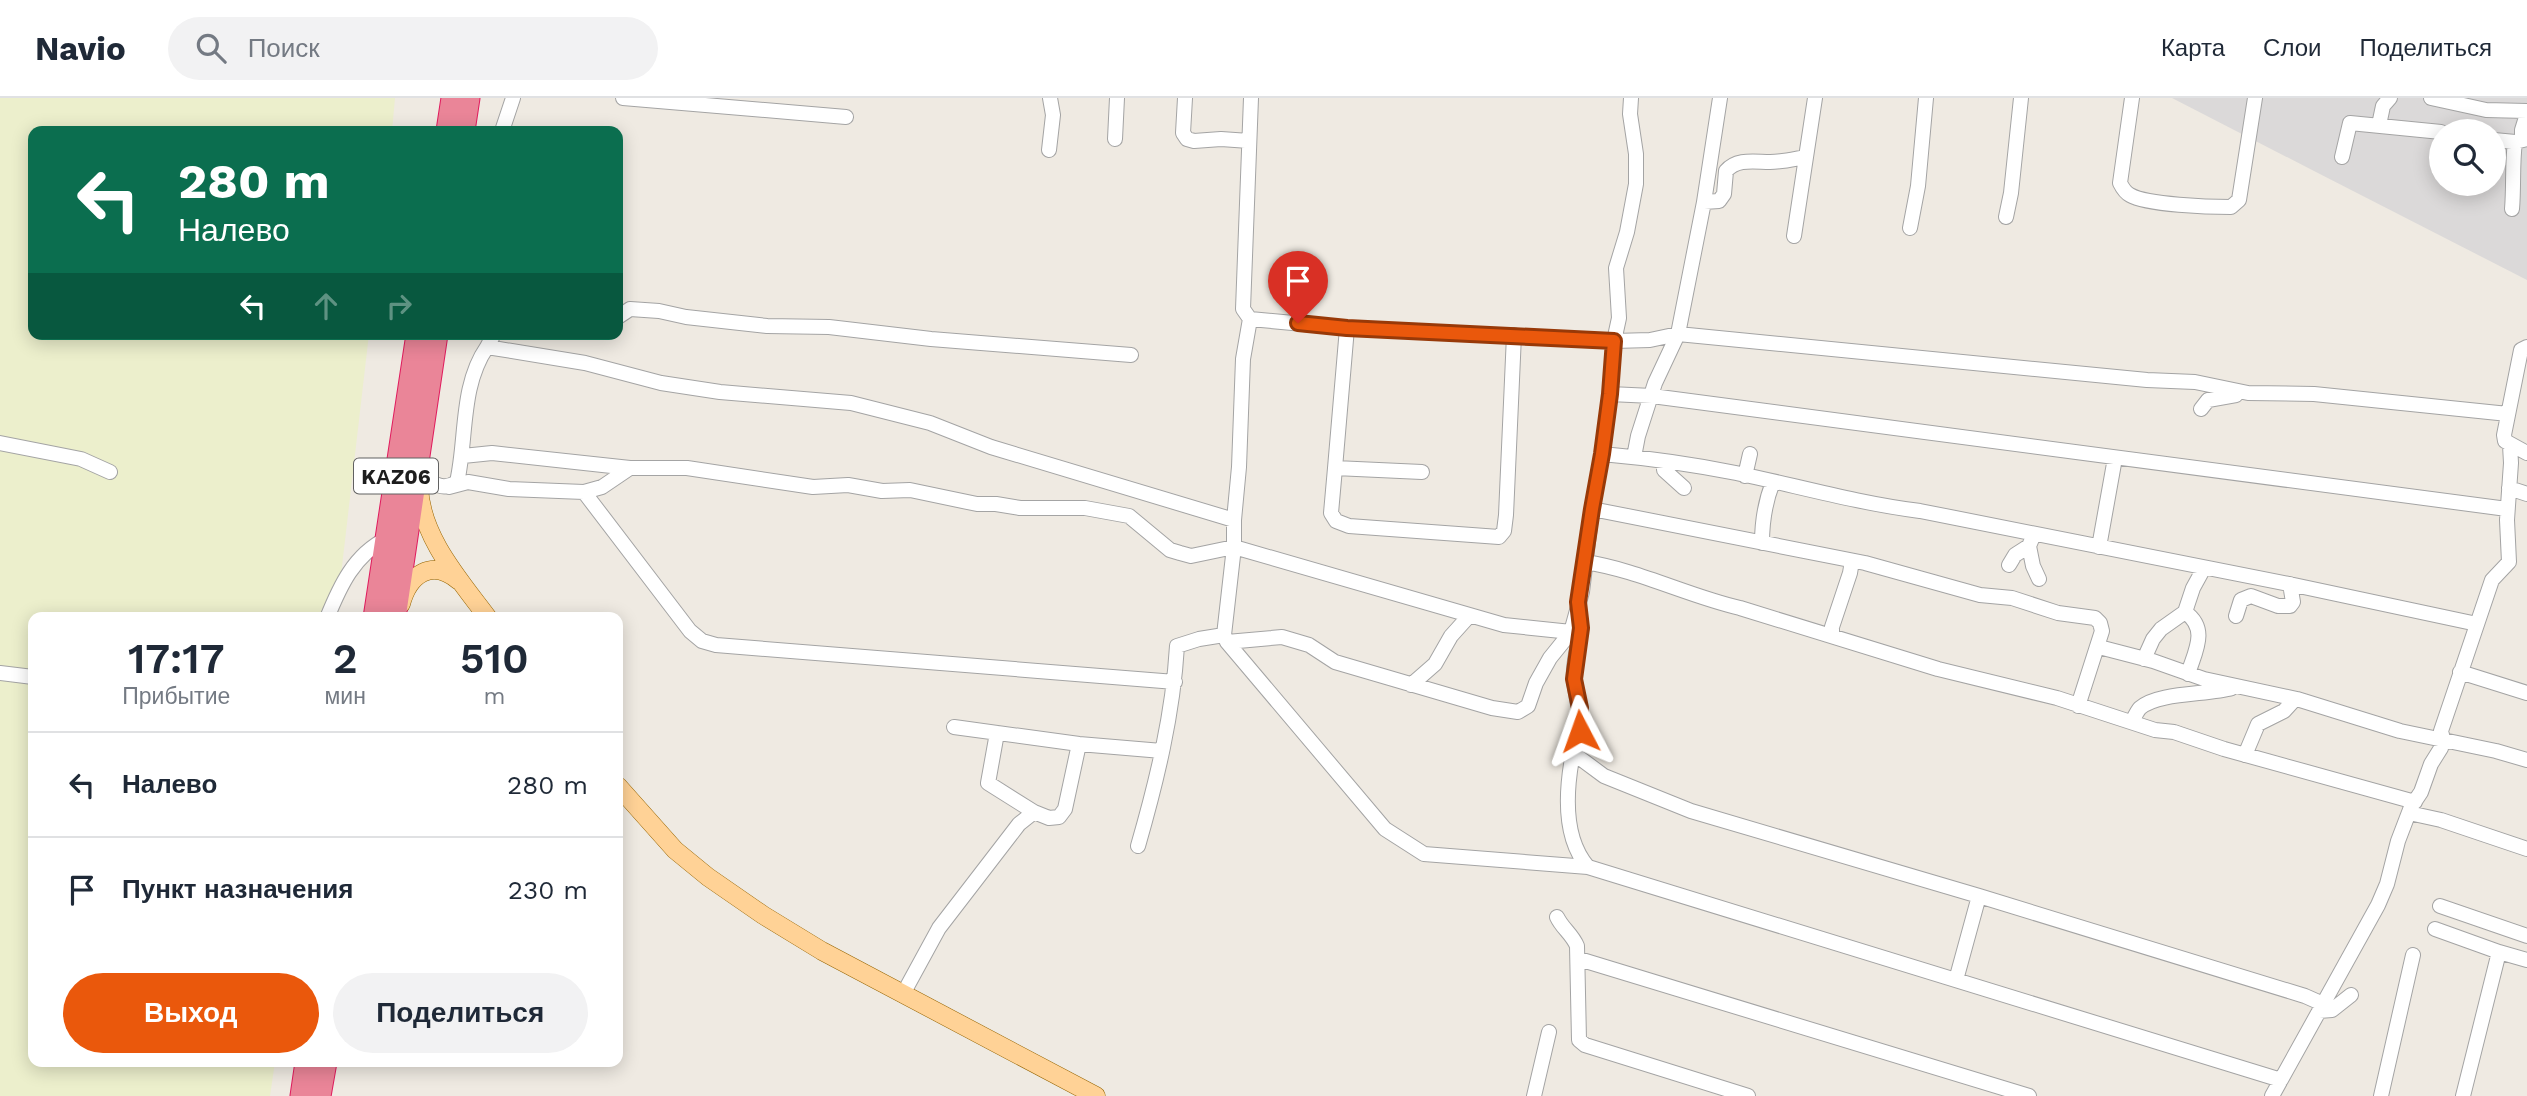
<!DOCTYPE html>
<html lang="ru">
<head>
<meta charset="utf-8">
<style>
	body { margin:0; font-family:"Work Sans",sans-serif; background:#f2f2f3; color:#1f2937; height:100vh; display:flex; flex-direction:column; font-size:26px; white-space:nowrap }
	* { box-sizing:border-box; margin:0 }
	p { font-size:23px; color:#747a83 }
	.icon { flex:none; width:38px; height:38px; fill:none; stroke:currentColor; stroke-width:2; stroke-linecap:round; stroke-linejoin:round }
	.map { position:relative; flex:1; overflow:hidden }
	.sheet { position:absolute; left:28px; top:514px; width:595px; height:455px; display:flex; flex-direction:column; background:#fff; border-radius:14px; box-shadow:0 4px 18px #0003 }
	.sheet>* { flex:none }
	.top-card { position:absolute; left:28px; top:28px; width:595px; height:214px; border-radius:14px; box-shadow:0 4px 18px #0003; background:#0b6e4f; color:#fff; overflow:hidden }
	.tools { position:absolute; left:2429px; top:21px; display:grid; gap:14px }
	.tools a { display:grid; place-items:center; width:77px; height:77px; border-radius:50%; background:#fff; box-shadow:0 4px 18px #0003; font-size:35px }
	.pin { position:absolute; display:grid; place-items:center; width:60px; height:60px; color:#fff; margin:-72px -30px; border-radius:50% 50% 50% 0; rotate:-45deg; box-shadow:0 0 7px #0007 }
	.pin .icon { rotate:45deg }
	.me { position:absolute; width:77px; margin:-38px; rotate:356deg; stroke-linejoin:round; filter:drop-shadow(0 0 5px #0008) }
	.turn { display:flex; align-items:center; gap:24px; height:147px; padding:0 35px; font-size:32px }
	.turn .icon { width:91px; height:91px; stroke-width:2.5 }
	.turn b { display:block; font-size:49px; line-height:60px }
	.lanes { display:flex; align-items:center; height:66px; padding:0 35px; background:#0003; justify-content:center; gap:35px; direction:ltr }
	.lanes .off { opacity:.35 }
	.eta { display:flex; justify-content:space-evenly; align-items:center; height:119px; text-align:center }
	.eta b { font-size:42px; font-weight:600; line-height:49px }
	.action { display:flex; gap:14px; margin-top:auto; padding:14px 35px }
	.action a { flex:1; height:80px; border-radius:42px; background:#ea580c; color:#fff; font-size:28px; font-weight:600; line-height:80px; text-align:center }
	.action a+a { background:#f2f2f3; color:#1f2937 }
	ul { padding:0; list-style:none }
	li { display:flex; align-items:center; gap:21px; height:105px; padding:0 35px; border-top:2px solid #e0e1e3 }
	li div { flex:1 }
	li b { display:block; font-size:26px }
	li em { font-style:normal }
	header { display:flex; align-items:center; gap:42px; box-sizing:border-box; height:98px; padding:0 35px; background:#fff; border-bottom:2px solid #e0e1e3 }
	header strong { font-size:33px }
	nav { display:flex; gap:38px; margin-inline-start:auto; font-size:24px }
	.search { width:490px; height:63px; background:#f2f2f3; display:flex; align-items:center; gap:18px; box-sizing:border-box; padding:0 24px; border-radius:38px; color:#747a83; font-size:26px }
	.map>svg:first-child { display:block }
</style>
</head>
<body>
<header>
<strong>Navio</strong>
<div class="search"><svg class="icon" aria-label="search" viewBox="0 0 24 24"><circle cx="10" cy="10" r="6"/><path d="M15 15l6 6"/></svg>Поиск</div>
<nav><a>Карта</a><a>Слои</a><a>Поделиться</a></nav>
</header>
<div class="map">
<svg width="2527" height="998" viewBox="0 0 2527 998">
	<rect width="100%" height="100%" fill="#efeae2"/>
	<path fill="#dbd9d9" fill-rule="evenodd" d="M2172 0H2527V182L2314 73ZM2441 33H2494V86H2441Z"/>
	<path fill="#ecefcc" d="M0 0H395L392 33H33V236H369L336 520H33V964H275L270 998H0Z"/>
	<g fill="none" stroke-linecap="round" stroke-linejoin="round">
		<g stroke="#a4a4a4" stroke-width="16">
			<path id="minor" d="M623 0 846 19
				M1185 0 1183 35 1187 41 1194 43 1221 41 1249 43
				M1251 0 1243 211 1250 221 1347 230 1614 243 1650 242 1678 236 2147 282 2195 284 2248 295 2314 296 2508 316
				M1720 0 1704 104 1719 103 1724 96 1726 73C1737 60 1755 64 1770 64 1782 64 1794 61 1806 59
				M2132 0 2120 85C2122 89 2126 95 2130 97 2147 107 2210 109 2231 109L2239 102 2255 0
				M2431 0 2486 12 2527 13
				M2379 27 2383 8 2390 0
				M502 33 513 0
				M1115 41 1117 0
				M2494 42 2515 44 2527 41
				M2522 42V32L2527 16
				M1049 52 1053 17 1050 0
				M2342 59 2350 25 2441 34
				M2512 111C2514 88 2512 66 2515 44
				M2006 119 2011 95 2021 0
				M1910 130 1918 88 1926 0
				M1794 138 1815 0
				M618 219 630 211 659 213 686 219 767 228 829 229 931 241 1131 257
				M1250 221 1243 261 1239 369 1234 422V449L1224 537 1227 544 1385 731 1424 756 1588 769
				M1347 230 1335 370 1422 374
				M487 249 494 236
				M2527 249 2521 252 2504 337 2505 343 2527 355
				M1610 296 1614 243 1619 220 1616 170 1627 134 1636 86V56L1630 16 1631 0
				M2201 311 2208 302 2236 297
				M0 345 81 361 110 374
				M1602 356C1647 360 1691 366 1736 375 1798 388 1857 405 1920 413L2294 487 2477 526
				M463 358 492 355 630 370
				M1634 359 1638 338 1655 285 1678 236 1704 104
				M1664 363V372L1684 390
				M418 367C428 381 438 396 457 384 467 341 460 288 487 249L585 265 661 285 720 294 851 305 930 325 991 349 1234 422
				M1335 370 1331 415 1336 423 1349 428 1499 439 1504 433 1506 417 1514 237
				M1745 378 1750 356
				M449 389 468 384 509 391 584 394 602 389 630 370H687L813 389 848 387 882 393 910 392 977 406H996L1020 410H1085L1129 418 1170 452 1180 455 1191 458 1234 449 1504 527 1571 534 1582 494 1592 411 1602 356 1610 296 1652 298 2507 411
				M2509 390 2527 396
				M584 394 690 533 702 543 716 547 1175 584
				M1592 411 1865 465 1980 497 2012 500 2058 515 2095 520 2100 525 2102 533 2078 608
				M1762 445C1762 423 1765 404 1773 384
				M2029 448 2033 468 2039 481
				M2099 449 2115 360
				M1585 464C1638 472 1688 498 1740 510L1938 571 2057 600 2155 632 2174 634 2224 651 2415 704
				M2009 467 2015 457 2029 448 2034 436
				M2185 514C2209 531 2195 553 2188 576
				M2236 518 2241 502 2251 498 2278 508H2290L2293 504 2290 486
				M327 520C340 488 354 457 386 441
				M1581 523C1581 543 1572 562 1574 581 1575 598 1581 612 1580 629 1579 638 1575 646 1573 655 1566 691 1562 739 1588 769L2281 982
				M1832 537V529L1850 475 1852 463
				M1227 544 1282 539 1309 547 1335 564 1492 610 1518 614 1528 608 1536 585 1550 560 1571 534
				M2099 549 2153 563 2204 581 2297 601 2400 633 2496 653 2527 662
				M2144 561 2153 541 2161 531 2185 514 2193 490 2204 470
				M2460 574 2527 595
				M0 575 33 579
				M1411 587 1435 566 1451 538 1469 518
				M2132 624C2134 620 2137 613 2140 610 2158 594 2208 597 2232 590
				M954 629 1079 646 1162 653
				M997 635 988 685 1034 714
				M1573 655 1604 678 1691 713 1979 798 2305 898 2323 906
				M2245 657 2258 626 2284 613 2295 601
				M2409 715 2441 722 2527 751
				M1138 748C1157 682 1173 616 1177 548L1199 541 1224 537
				M2440 808 2527 838
				M1557 819C1562 830 1572 836 1577 848L1579 942 1585 947 1748 998
				M2435 831 2499 854 2463 998
				M2499 854 2527 862
				M1579 861 2029 998
				M1956 882 1979 798
				M903 896 939 830 1019 726 1034 714 1049 720 1059 719 1065 711 1079 646
				M2319 913 2332 912 2351 897
				M1534 998 1549 934
				M2272 998 2378 807 2387 786 2398 743 2411 709 2421 694 2431 666 2441 650 2443 641 2441 633 2492 482 2509 464 2507 422 2511 365 2510 347
				M2381 998 2413 857"/>
		</g>
		<g stroke="#956400" stroke-width="19">
			<path id="major" d="M419 389C421 439 459 481 488 520
				M401 506C409 476 432 460 459 483
				M618 688 675 752 708 779 763 817 822 853 1096 998"/>
		</g>
		<g stroke="#e01c5e" stroke-width="23">
			<path id="highway" d="M447 33 452 0
				M464 33 469 0
				M374 520 417 236
				M395 520 437 236
				M301 998 306 964
				M320 998 326 964"/>
		</g>
		<use href="#minor" stroke="#fff" stroke-width="14"/>
		<use href="#major" stroke="#ffd296" stroke-width="18"/>
		<use href="#highway" stroke="#ea8598" stroke-width="21"/>
	</g>
	<g fill="none" stroke-linecap="round" stroke-linejoin="round">
		<g stroke="#983908" stroke-width="18">
			<path id="route" d="M1298 225 1347 230 1614 243 1610 296 1602 356 1592 411 1578 504 1581 530 1574 581 1580 610V633"/>
		</g>
		<use href="#route" stroke="#ea580c" stroke-width="12"/>
	</g>
	<g text-anchor="middle" dominant-baseline="central" stroke-width="5" stroke-linejoin="round" paint-order="stroke">
		<rect fill="#fff" stroke="#616161" stroke-width="2" x="354" y="360.5" width="84" height="35" rx="5"/>
		<g font-size="21" font-weight="bold" fill="#1d1d1d">
			<text x="396" y="378">KАZ06</text>
		</g>
	</g>
</svg>
<div class="tools">
<a><svg class="icon" aria-label="search" viewBox="0 0 24 24"><circle cx="10" cy="10" r="6"/><path d="M15 15l6 6"/></svg></a>
</div>
<div class="pin" style="left:1298px;top:225px;background:#d93025"><svg class="icon" aria-label="arrive" viewBox="0 0 24 24"><path d="M6 21V4h12l-3 4 3 4H6"/></svg></div>
<svg class="me" style="left:1580px;top:633px" viewBox="-20 -20 40 40"><path d="M0-17L14 15 0 8-14 15z" fill="#ea580c" stroke="#fff" stroke-width="4"/></svg>
<div class="top-card">
<div class="turn"><svg class="icon" aria-label="left" viewBox="0 0 24 24"><path d="M17 20v-9H6M10 6l-5 5 5 5"/></svg><div><b>280 m</b>Налево</div></div>
<div class="lanes"><svg class="icon" aria-label="left" viewBox="0 0 24 24"><path d="M17 20v-9H6M10 6l-5 5 5 5"/></svg><svg class="icon off" aria-label="ahead" viewBox="0 0 24 24"><path d="M12 20V5M6 11l6-6 6 6"/></svg><svg class="icon off" aria-label="right" viewBox="0 0 24 24"><path d="M7 20v-9h11M14 6l5 5-5 5"/></svg></div>
</div>
<section class="sheet">
<div class="eta">
<div><b>17:17</b><p>Прибытие</p></div>
<div><b>2</b><p>мин</p></div>
<div><b>510</b><p>m</p></div>
</div>
<ul>
<li><svg class="icon" aria-label="left" viewBox="0 0 24 24"><path d="M17 20v-9H6M10 6l-5 5 5 5"/></svg><div><b>Налево</b></div><em>280 m</em></li>
<li><svg class="icon" aria-label="arrive" viewBox="0 0 24 24"><path d="M6 21V4h12l-3 4 3 4H6"/></svg><div><b>Пункт назначения</b></div><em>230 m</em></li>
</ul>
<div class="action"><a>Выход</a><a>Поделиться</a></div>
</section>
</div>
</body>
</html>
